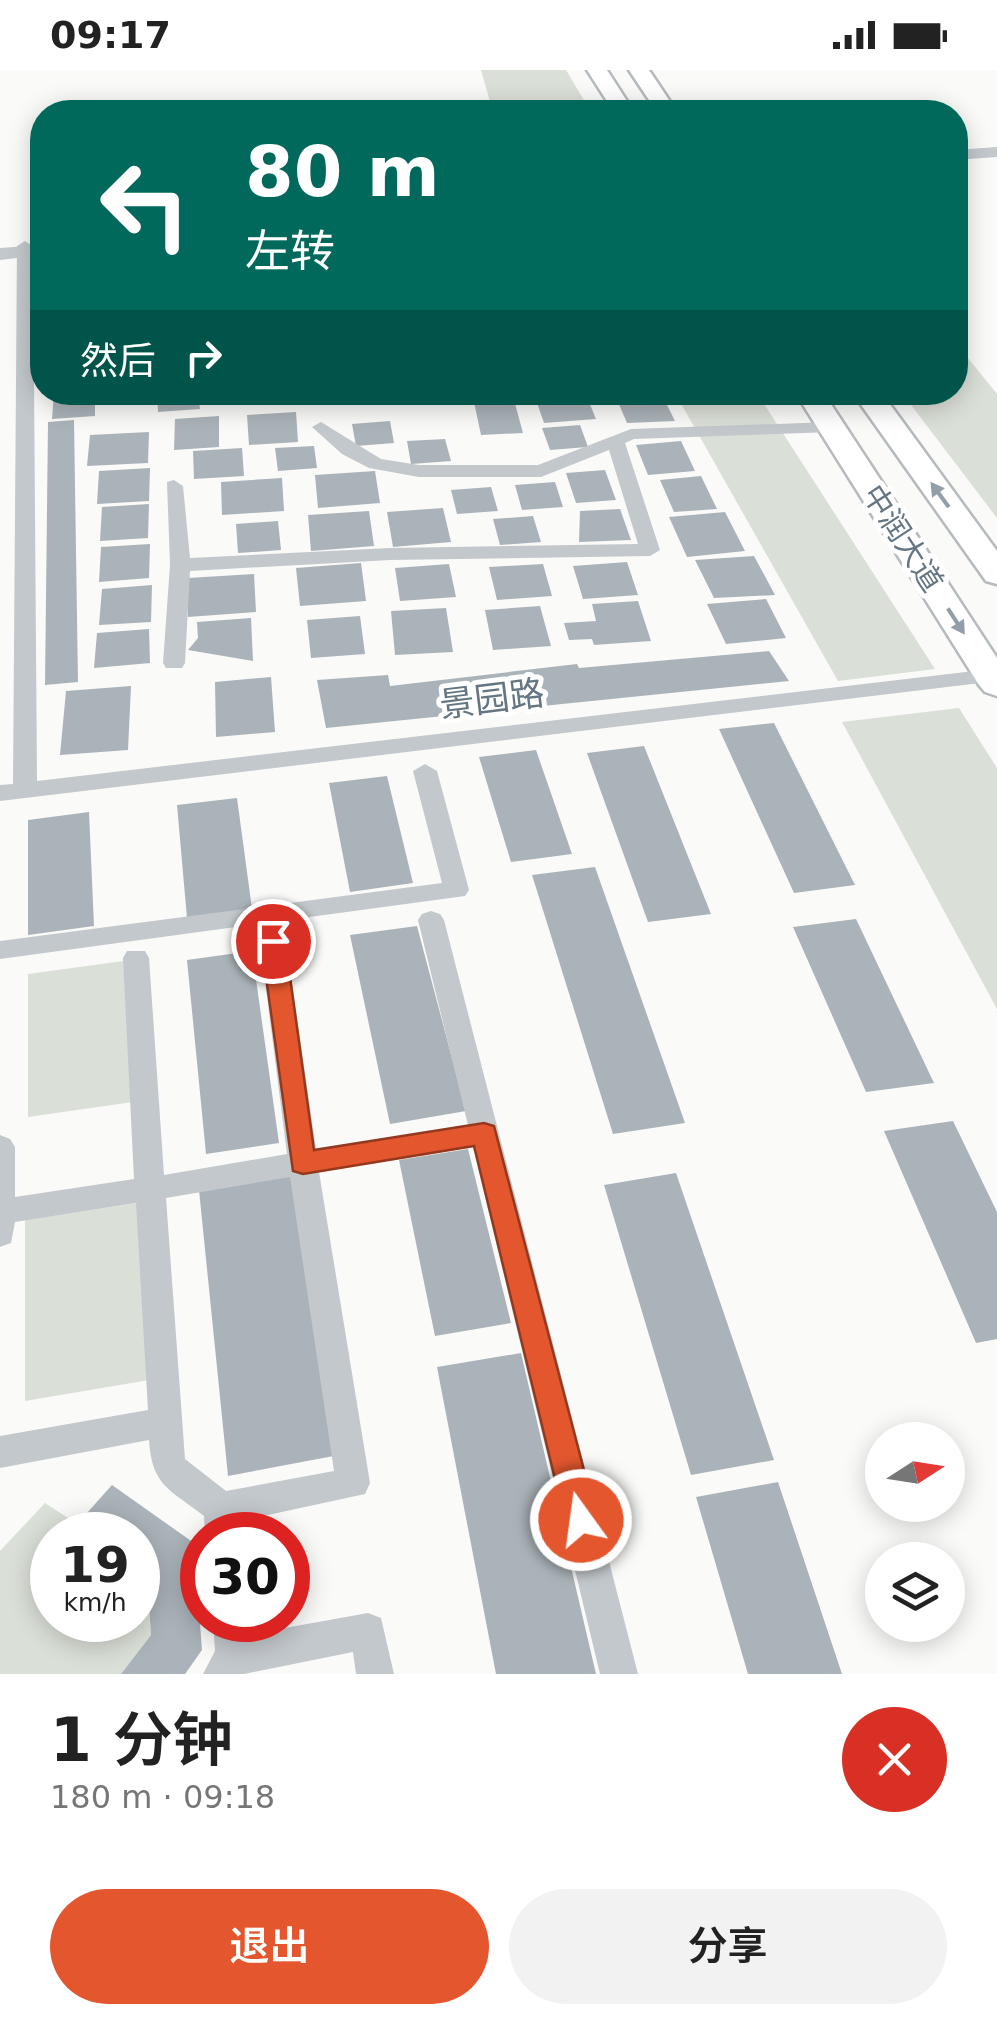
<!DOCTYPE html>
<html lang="zh">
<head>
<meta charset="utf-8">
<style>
	body { margin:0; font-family:"DejaVu Sans","Noto Sans SC",sans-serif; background:#f2f2f2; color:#222; height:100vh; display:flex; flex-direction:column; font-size:38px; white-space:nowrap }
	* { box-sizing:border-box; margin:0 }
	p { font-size:32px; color:#767676 }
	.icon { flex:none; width:55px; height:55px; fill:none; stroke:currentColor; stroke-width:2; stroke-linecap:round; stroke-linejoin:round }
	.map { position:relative; height:1604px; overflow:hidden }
	.side { display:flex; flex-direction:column; background:#fff; flex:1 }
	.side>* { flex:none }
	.banner { position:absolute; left:30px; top:30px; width:938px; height:305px; border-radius:40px; box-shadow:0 5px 25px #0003; background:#00695c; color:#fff; overflow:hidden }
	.needle { width:65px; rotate:78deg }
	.buttons { position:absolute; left:865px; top:1352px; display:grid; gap:20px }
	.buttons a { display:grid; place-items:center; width:100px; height:100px; border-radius:50%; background:#fff; box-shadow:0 5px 25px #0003; font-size:50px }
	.speed { position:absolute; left:30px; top:1442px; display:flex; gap:20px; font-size:50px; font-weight:700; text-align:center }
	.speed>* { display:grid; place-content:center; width:130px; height:130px; border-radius:50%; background:#fff; box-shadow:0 5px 25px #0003; line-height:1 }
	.speed small { font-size:25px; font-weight:400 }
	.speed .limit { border:15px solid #d22; background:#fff; color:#111 }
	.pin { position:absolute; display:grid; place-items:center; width:85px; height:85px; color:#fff; margin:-42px; border:5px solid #fff; border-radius:50%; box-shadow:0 2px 10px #0007 }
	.me { position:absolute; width:110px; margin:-55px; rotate:346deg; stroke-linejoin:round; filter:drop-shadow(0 0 8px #0008) }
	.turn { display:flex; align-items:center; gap:35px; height:210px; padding:0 50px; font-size:45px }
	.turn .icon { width:130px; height:130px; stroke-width:2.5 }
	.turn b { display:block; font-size:70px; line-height:85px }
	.then { display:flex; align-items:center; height:95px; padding:0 50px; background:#0003; gap:20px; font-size:38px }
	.round { display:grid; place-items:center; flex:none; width:105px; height:105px; border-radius:52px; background:#f2f2f2 }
	.overview { display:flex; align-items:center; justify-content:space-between; height:170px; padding:0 50px }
	h1 { font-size:60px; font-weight:600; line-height:75px }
	.button { display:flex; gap:20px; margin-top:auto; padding:20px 50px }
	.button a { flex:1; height:115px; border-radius:60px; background:#e4572e; color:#fff; font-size:40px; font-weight:600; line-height:115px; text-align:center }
	.button a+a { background:#f2f2f2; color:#222 }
	.status { display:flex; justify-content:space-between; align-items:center; height:70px; padding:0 50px; background:#fff; direction:ltr }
	.status svg { height:28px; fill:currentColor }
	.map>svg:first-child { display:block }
</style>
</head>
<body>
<div class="status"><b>09:17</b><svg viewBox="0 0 49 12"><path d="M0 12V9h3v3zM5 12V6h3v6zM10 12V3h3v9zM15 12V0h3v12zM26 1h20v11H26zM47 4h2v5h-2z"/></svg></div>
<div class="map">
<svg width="997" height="1604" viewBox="0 0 997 1604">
	<rect width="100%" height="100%" fill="#fafaf8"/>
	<path fill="#dadfd7" d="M481 0H566L591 42H493Z
		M955 272 997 324V448L902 323 955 322Z
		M675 323H757L935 599 838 611Z
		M959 638 997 698V939L842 652Z
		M131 890 140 1031 28 1047V904Z
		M145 1132 155 1309 25 1331V1150Z
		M45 1433 94 1465H52V1550H138V1496L147 1503 151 1565 121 1604H0V1481Z"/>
	<path fill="#aab3b9" d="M54 322H95V346L52 349Z
		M157 322H198L200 339 158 342Z
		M261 322H302L303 329 263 333Z
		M661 323 675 351 627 353 615 325Z
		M587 327 596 349 544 353 536 330Z
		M514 330 523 363 481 365 474 332Z
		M296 342 298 372 249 375 247 345Z
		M219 346V377L174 380 175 349Z
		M74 350 78 612 45 615 48 352Z
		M390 351 394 373 356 376 352 354Z
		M580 355 588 377 550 380 542 358Z
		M149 362 148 393 87 396 90 365Z
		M445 369 451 391 411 394 407 371Z
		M681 371 695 401 648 405 636 375Z
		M314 376 317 398 278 401 275 378Z
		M242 378 244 406 194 409 193 381Z
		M150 398 149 431 97 434 99 401Z
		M605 400 616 430 576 433 566 403Z
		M375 401 380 433 318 438 315 405Z
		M701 406 717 439 674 442 660 410Z
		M282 408 284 441 222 445 221 412Z
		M555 412 563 437 522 440 515 415Z
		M491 417 498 441 457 444 451 420Z
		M149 434 148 468 100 471 102 437Z
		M443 438 451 472 393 477 387 442Z
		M620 439 631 470 579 472 580 441Z
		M369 441 374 476 311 481 308 445Z
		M725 442 745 481 687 487 669 447Z
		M533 446 541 472 500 475 493 449Z
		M278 451 281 480 238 483 236 454Z
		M150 474 149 508 99 512 101 477Z
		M754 486 775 525 714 528 695 490Z
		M627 492 638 525 583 529 573 496Z
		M361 493 366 531 300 536 296 498Z
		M449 494 456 527 400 531 395 498Z
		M543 494 552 526 497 530 489 497Z
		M254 504 256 542 188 547V508Z
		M152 515 151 552 99 555 102 519Z
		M766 529 786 568 726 574 707 534Z
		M638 531 651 571 594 575 592 569 569 570 564 553 596 551 592 534Z
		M540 536 551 576 493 580 485 540Z
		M446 538 453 582 395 585 391 541Z
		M360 546 365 584 311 588 307 550Z
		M251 548 253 591 188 580 198 568 197 552Z
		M149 559 150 593 94 598 97 563Z
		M769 581 789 611 326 658 317 610 388 605 390 616 577 594 579 598Z
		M271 607 275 662 216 667 215 612Z
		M131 616 128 680 60 685 66 621Z
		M774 653 855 815 794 823 719 659Z
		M644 676 711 844 648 852 587 683Z
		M536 680 572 784 511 792 479 687Z
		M387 706 413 813 350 822 329 713Z
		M237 728 252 839 187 848 177 735Z
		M89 742 94 856 28 865V750Z
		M595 797 685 1053 613 1064 532 805Z
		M856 849 934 1013 866 1022 793 857Z
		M417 856 466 1041 390 1054 350 865Z
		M252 881 279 1073 206 1084 187 890Z
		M953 1051 997 1142V1269L976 1273 884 1061Z
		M468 1079 511 1253 435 1266 399 1090Z
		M676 1103 774 1390 691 1405 604 1115Z
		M295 1104 339 1385 228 1406 199 1120Z
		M521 1283 596 1604H496L437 1297Z
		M778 1412 842 1604H748L696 1427Z
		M112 1415 194 1473 202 1580 185 1604H121L151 1565 147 1503 138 1496V1465H94L78 1453Z"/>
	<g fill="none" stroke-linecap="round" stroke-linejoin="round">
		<g stroke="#b5babe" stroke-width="5">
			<path id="primary" d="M587 0H607L634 42H614Z
				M629 0H649L677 42H657Z
				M795 322H823L997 588V626L985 622 979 615Z
				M852 322H881L997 481V514L986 511Z"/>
		</g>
		<path fill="#c3c8cc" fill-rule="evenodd" d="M25 171 33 176 37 711 991 599 997 601V611L0 731V715L13 714 17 176Z
			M321 352 381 389 419 395H538L631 359 832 352 841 357 832 362 634 369 625 373 660 480 650 486 390 490 190 501 185 593 182 598H166L163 593 170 495 167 412 174 410 183 416 190 488 390 478 638 474 609 380 541 407H419L369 398 342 384 312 357Z
			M425 694 437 701 469 820 465 826 0 889V871L442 813 413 701Z
			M431 841 440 844 444 850 638 1604H600L473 1077 319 1102 370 1413 365 1424 240 1451 241 1465H205L204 1446C170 1419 152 1417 149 1370L0 1398V1366L148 1340 136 1133 15 1152 11 1173 0 1177V1065L10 1069 15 1077V1127L134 1109 123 888 127 881H145L149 888 164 1105 287 1084 260 871 264 865H282L286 871 316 1079 468 1055 418 850 422 844ZM290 1107 334 1401 226 1421 185 1389 166 1128Z
			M368 1543 381 1548 394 1604H356L353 1582 244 1604H203L215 1581 213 1550H249L251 1564Z"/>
		<path fill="#c3c8cc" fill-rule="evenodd" d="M997 77V87L955 90V80Z
			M42 175V185L0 190V178Z"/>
		<use href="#primary" fill="#fff" fill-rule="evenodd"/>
	</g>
	<defs><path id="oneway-solid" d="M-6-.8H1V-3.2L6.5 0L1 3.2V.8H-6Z" transform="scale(2.5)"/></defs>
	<g fill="#939fa8">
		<use href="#oneway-solid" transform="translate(940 425) rotate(-126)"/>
		<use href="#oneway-solid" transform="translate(956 551) rotate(57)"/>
	</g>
	<path fill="#e4572e" stroke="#94391e" stroke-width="2.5" d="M273 862 285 871 314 1080 484 1053 494 1056 597 1450 592 1460 581 1465 569 1460 565 1450 474 1076 303 1104 293 1101 261 871Z"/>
	<g text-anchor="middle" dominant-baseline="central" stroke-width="10" stroke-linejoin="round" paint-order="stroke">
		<g font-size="30" fill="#657683" stroke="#fff">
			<text transform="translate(903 468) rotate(57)">中润大道</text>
		</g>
		<g font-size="35" fill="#657683" stroke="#fff">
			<text transform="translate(492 629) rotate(-7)">景园路</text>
		</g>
	</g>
</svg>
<div class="buttons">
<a><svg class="needle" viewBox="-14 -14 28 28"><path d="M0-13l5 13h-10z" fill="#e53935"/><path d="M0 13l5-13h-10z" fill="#767676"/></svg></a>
<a><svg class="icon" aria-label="layers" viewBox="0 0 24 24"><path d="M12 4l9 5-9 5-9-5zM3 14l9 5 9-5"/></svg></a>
</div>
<div class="speed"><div>19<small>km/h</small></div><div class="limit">30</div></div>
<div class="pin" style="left:273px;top:871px;background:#d93025"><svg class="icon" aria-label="arrive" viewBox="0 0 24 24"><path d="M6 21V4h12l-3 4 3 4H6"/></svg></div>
<svg class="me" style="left:581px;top:1450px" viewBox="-20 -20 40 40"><circle r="17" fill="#e4572e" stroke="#fff" stroke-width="3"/><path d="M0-11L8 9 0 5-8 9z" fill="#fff"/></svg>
<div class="banner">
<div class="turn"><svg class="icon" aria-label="left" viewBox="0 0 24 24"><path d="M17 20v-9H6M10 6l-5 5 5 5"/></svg><div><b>80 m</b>左转</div></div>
<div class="then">然后<svg class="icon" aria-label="right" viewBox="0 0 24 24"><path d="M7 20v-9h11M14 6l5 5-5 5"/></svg></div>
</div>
</div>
<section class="side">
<div class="overview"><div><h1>1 分钟</h1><p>180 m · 09:18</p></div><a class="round" style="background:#d93025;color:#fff"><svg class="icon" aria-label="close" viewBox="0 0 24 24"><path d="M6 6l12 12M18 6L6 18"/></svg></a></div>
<div class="button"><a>退出</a><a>分享</a></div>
</section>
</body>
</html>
